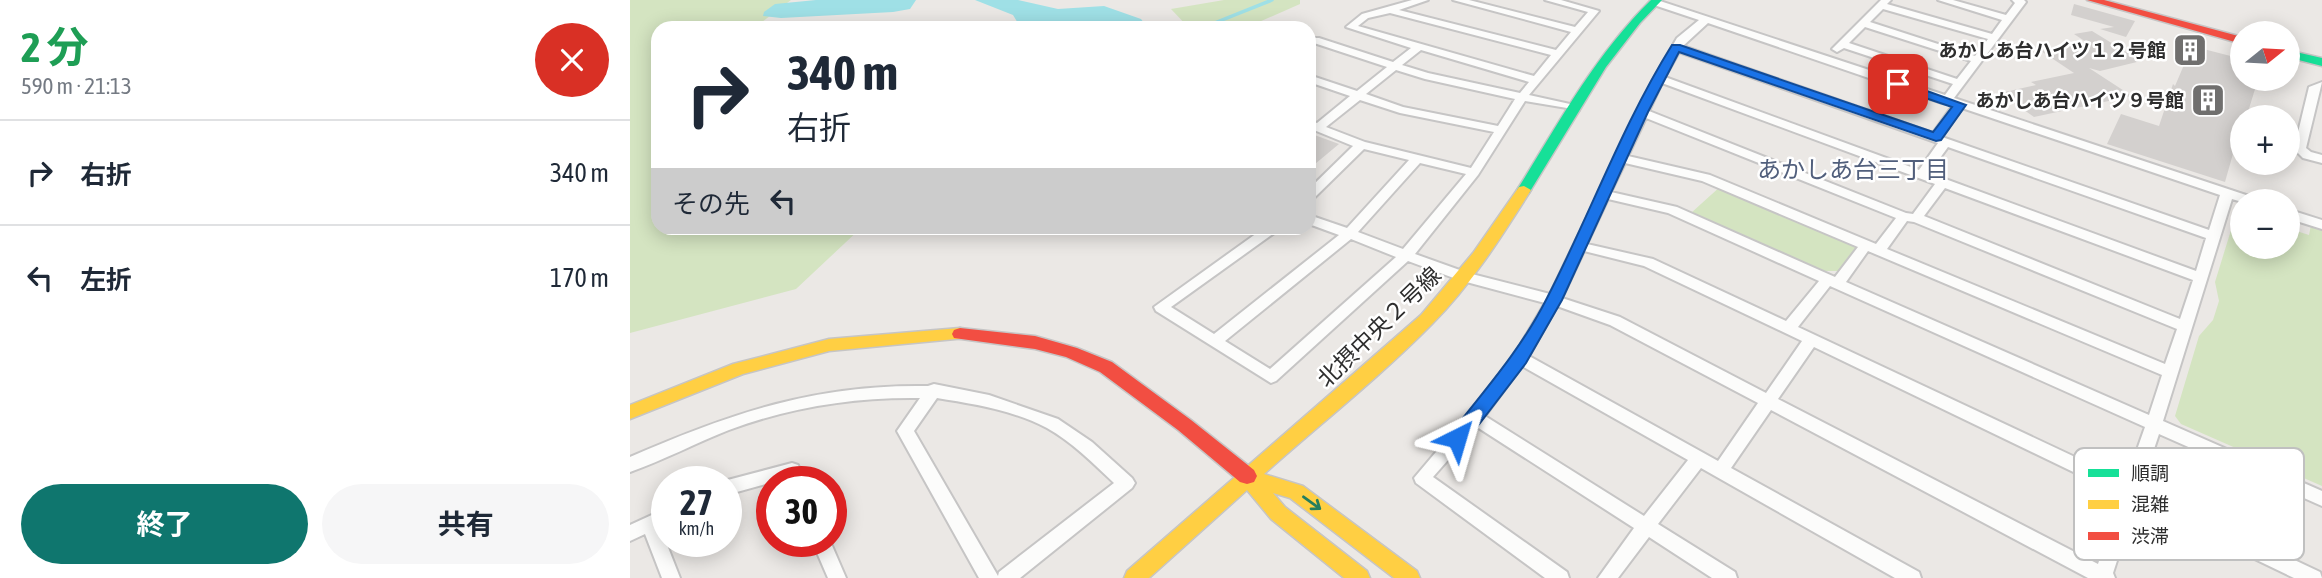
<!DOCTYPE html>
<html lang="ja">
<head>
<meta charset="utf-8">
<style>
	body { margin:0; font-family:"Asap Condensed","Noto Sans JP",sans-serif; background:#f6f6f7; color:#1f2937; height:100vh; display:flex; flex-direction:column; font-size:26px; white-space:nowrap }
	* { box-sizing:border-box; margin:0 }
	p { font-size:23px; color:#747a83 }
	.icon { flex:none; width:38px; height:38px; fill:none; stroke:currentColor; stroke-width:2; stroke-linecap:round; stroke-linejoin:round }
	.map { position:relative; flex:1; overflow:hidden }
	.side { display:flex; flex-direction:column; background:#fff; width:630px }
	.side>* { flex:none }
	.banner { position:absolute; left:21px; top:21px; width:665px; height:214px; border-radius:21px; box-shadow:0 4px 18px #0003; background:#fff; color:#1f2937; overflow:hidden }
	.needle { width:46px; rotate:72deg }
	.buttons { position:absolute; left:1600px; top:21px; display:grid; gap:14px }
	.buttons a { display:grid; place-items:center; width:70px; height:70px; border-radius:50%; background:#fff; box-shadow:0 4px 18px #0003; font-size:35px }
	.speed { position:absolute; left:21px; top:466px; display:flex; gap:14px; font-size:35px; font-weight:700; text-align:center }
	.speed>* { display:grid; place-content:center; width:91px; height:91px; border-radius:50%; background:#fff; box-shadow:0 4px 18px #0003; line-height:1 }
	.speed small { font-size:18px; font-weight:400 }
	.speed .limit { border:10px solid #d22; background:#fff; color:#111 }
	.pin { position:absolute; display:grid; place-items:center; width:60px; height:60px; color:#fff; margin:-30px; border-radius:14px; box-shadow:0 4px 10px #0006 }
	.me { position:absolute; width:77px; margin:-38px; rotate:40deg; stroke-linejoin:round; filter:drop-shadow(0 0 5px #0008) }
	.turn { display:flex; align-items:center; gap:24px; height:147px; padding:0 21px; font-size:32px }
	.turn .icon { width:91px; height:91px; stroke-width:2.5 }
	.turn b { display:block; font-size:49px; line-height:60px }
	.then { display:flex; align-items:center; height:66px; padding:0 21px; background:#0003; gap:14px; font-size:26px }
	.round { display:grid; place-items:center; flex:none; width:74px; height:74px; border-radius:37px; background:#f6f6f7 }
	.headline { display:flex; align-items:center; justify-content:space-between; height:119px; padding:0 21px }
	h1 { font-size:42px; font-weight:700; line-height:52px; color:#1e9e55 }
	.primary-button { display:flex; gap:14px; margin-top:auto; padding:14px 21px }
	.primary-button a { flex:1; height:80px; border-radius:42px; background:#0f766e; color:#fff; font-size:28px; font-weight:700; line-height:80px; text-align:center }
	.primary-button a+a { background:#f6f6f7; color:#1f2937 }
	ul { padding:0; list-style:none }
	li { display:flex; align-items:center; gap:21px; height:105px; padding:0 21px; border-top:2px solid #e0e1e3 }
	li div { flex:1 }
	li b { display:block; font-size:26px }
	li em { font-style:normal }
	main { display:flex; flex:1; min-height:0 }
	.map>svg:first-child { display:block }
</style>
</head>
<body>
<main>
<section class="side">
<div class="headline"><div><h1>2 分</h1><p>590 m · 21:13</p></div><a class="round" style="background:#d93025;color:#fff"><svg class="icon" aria-label="close" viewBox="0 0 24 24"><path d="M6 6l12 12M18 6L6 18"/></svg></a></div>
<ul>
<li><svg class="icon" aria-label="right" viewBox="0 0 24 24"><path d="M7 20v-9h11M14 6l5 5-5 5"/></svg><div><b>右折</b></div><em>340 m</em></li>
<li><svg class="icon" aria-label="left" viewBox="0 0 24 24"><path d="M17 20v-9H6M10 6l-5 5 5 5"/></svg><div><b>左折</b></div><em>170 m</em></li>
</ul>
<div class="primary-button"><a>終了</a><a>共有</a></div>
</section>
<div class="map">
<svg width="1692" height="578" viewBox="0 0 1692 578">
	<rect width="100%" height="100%" fill="#ebe8e5"/>
	<path fill="#d4e4c1" d="M0 0H161L124 28H28V228H231L166 289 0 333Z
		M594 0H670V4L629 22 605 28H559L541 9Z
		M1092 185 1220 239 1226 248 1208 271H1192L1061 213Z
		M1610 201 1612 247H1657V228L1679 235 1681 225 1692 228V486L1551 424 1545 416 1569 336 1583 320 1589 301 1585 282Z"/>
	<path fill="#9fe0e6" d="M186 0H286L280 9 263 12 151 18 133 16 134 12 145 4Z
		M345 0H388L428 9 474 6 511 19 518 28H391L383 15Z"/>
	<g fill="none" stroke-linecap="round" stroke-linejoin="round">
		<path stroke="#9fe0e6" stroke-width="3.5" d="M572 28 642 0"/>
	</g>
	<path fill="#d3d0ce" d="M1444 4 1505 21 1496 37 1470 29 1484 27 1441 15Z
		M1462 31 1511 61 1470 71 1459 68 1502 96 1404 117 1370 93 1406 85 1401 82 1444 73 1411 51 1456 42 1444 34Z
		M1562 46 1612 59V82L1626 86 1617 115 1612 114V138L1608 136 1595 182 1477 144 1491 114 1529 126 1543 84 1545 86Z
		M679 133 709 144 679 169Z"/>
	<g fill="none" stroke-linecap="round" stroke-linejoin="round">
		<g stroke="#c6c5c5" stroke-width="4">
			<path id="street" d="M782 0H798L769 10 926 50 941 32 823 0H839L945 27 958 12 915 0H931L969 11 899 95 949 106V110L895 101 848 175 785 254 838 273 920 294 1024 78 1047 38 1069 20 1021 4V0H1027L1315 95 1323 84 1214 48 1207 52 1202 49 1251 0H1261L1257 4 1362 34 1372 20 1308 0H1323L1376 15 1385 3 1382 0H1394L1396 2 1324 98 1625 198 1627 201 1612 202 1602 199 1533 421 1692 491V506L1529 434 1511 488 1690 572 1692 578H1664L1506 502 1483 573 1485 578H1458L1141 410 1101 468 1289 572 1291 578H1265L1071 468 1028 524 1105 572 1107 578H1082L1019 537 988 578H968L1004 528 847 427 803 477 937 572 939 578H915L786 483 784 478 839 413 885 354 915 303 829 280 778 261 646 381 641 383 526 311 524 307 634 228H648L647 231 541 307 584 334 709 235 679 224V215L717 228 779 160 734 149 683 199 679 200V189L723 146 679 128V121L687 123 720 96 679 82V75L727 91 757 67 684 43 679 44V38H689L763 62 781 48 716 27 732 14ZM1253 9 1358 39 1345 56 1240 22ZM760 13 921 55 904 76 728 26 738 18ZM1078 23 1312 103 1323 105 1303 133 1053 46ZM1235 27 1341 61 1327 79 1219 43ZM791 50 899 82 890 93 798 73 772 65ZM1049 52 1308 143 1289 170 1035 77ZM766 70 795 79 885 99 868 126 773 107 736 94ZM1032 83 1305 184 1283 214 1276 213 1019 111ZM730 100 770 113 864 132 841 168 735 142 696 127ZM1332 108 1590 195 1579 230 1312 137ZM1016 118 1266 218 1246 244 1080 175 998 156ZM1318 147 1576 238 1566 271 1299 173ZM790 163 836 174 773 249 728 232ZM995 163 1072 181 1228 247 1205 277 1047 207 981 192ZM1315 188 1563 280 1550 319 1294 216ZM978 199 1038 213 1189 281 1156 321 1023 259 957 244ZM1277 221 1284 222 1547 329 1535 364 1257 249ZM721 239 766 257 640 369 595 341ZM954 251 1014 266 1172 341 1136 393 990 317 932 298ZM1238 251 1532 375 1519 415 1216 282ZM1200 286 1515 427 1496 481 1168 327ZM927 306 980 325 1128 403 1088 461 899 356ZM1184 347 1491 495 1468 564 1148 399ZM892 366 1058 460 1014 516 855 416Z
				M1692 82 1676 148 1681 152 1692 155V163L1673 158 1664 149 1679 87Z
				M1657 209 1692 220V229L1657 218Z
				M304 384 359 395 428 419 462 442 502 478 505 483 502 488 390 578H349L267 431 290 398C225 397 160 407 99 430 66 443 34 460 0 472V457C101 413 186 384 298 386ZM307 398C344 404 383 410 417 428 442 442 463 463 484 483L369 572 368 576 284 431Z
				M162 463 168 465 175 481H159L157 478 96 495 94 481Z
				M37 508V524L30 527 50 578H32L15 534 0 541V525Z
				M182 541H200L216 578H198Z"/>
		</g>
		<g stroke="#c6c5c5" stroke-width="3">
			<path id="fast" d="M1021 0H1032L1010 23 976 67 899 193H889L887 190C928 124 965 55 1021 0Z
				M1657 50 1692 58V66L1657 57Z"/>
		</g>
		<g stroke="#c6c5c5" stroke-width="3">
			<path id="slow" d="M894 186 901 190C872 236 841 285 802 324 750 377 690 424 634 474L673 486 787 571 790 578H764L660 498 643 493 655 507 737 571 740 578H714L641 519 617 490 519 578H494L497 571 791 315 843 253 889 187Z
				M330 328 336 330 338 334 336 338 199 351 113 374 0 419V405L103 364 199 339Z"/>
		</g>
		<g stroke="#c6c5c5" stroke-width="3">
			<path id="jam" d="M1457 0H1474L1612 37V44Z
				M330 328 405 336 447 348 482 362 561 420 624 470 627 476 624 482 617 484 610 482 548 430 470 372 436 357 405 349 324 338 322 334 324 330Z"/>
		</g>
		<use href="#street" fill="#fcfcfb" fill-rule="evenodd"/>
		<use href="#fast" fill="#16e098" fill-rule="evenodd"/>
		<use href="#slow" fill="#ffcf43" fill-rule="evenodd"/>
		<use href="#jam" fill="#f24e42" fill-rule="evenodd"/>
	</g>
	<defs><path id="oneway-shaft" d="M-6 0H5M1.5-3L5.5 0L1.5 3" fill="none" stroke-width="1.6" stroke-linecap="round" stroke-linejoin="round" transform="scale(1.75)"/></defs>
	<use stroke="#237e5e" href="#oneway-shaft" transform="translate(682 503) rotate(36)"/>
	<path fill="#1a73e8" stroke="#114b97" stroke-width="2" d="M1042 45H1050L1303 132 1322 107 1263 87V82H1272L1336 105 1311 140 1306 141 1049 52 1018 112 932 300 896 363 834 444 827 446 821 444 818 438 821 433C855 390 892 348 917 298 960 215 992 125 1042 45Z"/>
	<defs>
		<g id="building-square" transform="scale(1.75)"><rect x="-9" y="-9" width="18" height="18" rx="4" fill="#706f6e" stroke="#fff"/><path d="M-4-6H4V6H1V3H-1V6H-4ZM-2.5-4.3h1.7v1.8h-1.7ZM.8-4.3h1.7v1.8H.8ZM-2.5-1h1.7V.8h-1.7ZM.8-1h1.7V.8H.8Z" fill="#fff"/></g>
	</defs>
	<g fill-rule="evenodd">
		<use href="#building-square" x="1560" y="50"/>
		<use href="#building-square" x="1578" y="100"/>
	</g>
	<g text-anchor="middle" dominant-baseline="central" stroke-width="5" stroke-linejoin="round" paint-order="stroke">
		<g font-size="19" font-weight="bold" fill="#2e2e2e" stroke="#fff" text-anchor="end">
			<text x="1536" y="50">あかしあ台ハイツ１２号館</text>
			<text x="1554" y="100">あかしあ台ハイツ９号館</text>
		</g>
		<g font-size="23" fill="#2e2e2e" stroke="#fff">
			<text transform="translate(749 327) rotate(-44)">北摂中央２号線</text>
		</g>
		<g font-size="24" fill="#515f7c" stroke="#fff">
			<text x="1223" y="169">あかしあ台三丁目</text>
		</g>
	</g>
	<rect x="1444" y="448" width="230" height="112" rx="10" fill="#fff" stroke="#c0c0c0" stroke-width="2"/>
	<rect x="1458" y="469" width="31" height="8" fill="#16e098"/>
	<rect x="1458" y="500" width="31" height="9" fill="#ffcf43"/>
	<rect x="1458" y="532" width="31" height="8" fill="#f24e42"/>
	<g font-size="19" fill="#2e2e2e">
		<text x="1501" y="480">順調</text>
		<text x="1501" y="511">混雑</text>
		<text x="1501" y="543">渋滞</text>
	</g>
</svg>
<div class="buttons">
<a><svg class="needle" viewBox="-14 -14 28 28"><path d="M0-13l5 13h-10z" fill="#e53935"/><path d="M0 13l5-13h-10z" fill="#747a83"/></svg></a>
<a>+</a>
<a>−</a>
</div>
<div class="speed"><div>27<small>km/h</small></div><div class="limit">30</div></div>
<div class="pin" style="left:1268px;top:84px;background:#d93025"><svg class="icon" aria-label="arrive" viewBox="0 0 24 24"><path d="M6 21V4h12l-3 4 3 4H6"/></svg></div>
<svg class="me" style="left:827px;top:438px" viewBox="-20 -20 40 40"><path d="M0-17L14 15 0 8-14 15z" fill="#1a73e8" stroke="#fff" stroke-width="4"/></svg>
<div class="banner">
<div class="turn"><svg class="icon" aria-label="right" viewBox="0 0 24 24"><path d="M7 20v-9h11M14 6l5 5-5 5"/></svg><div><b>340 m</b>右折</div></div>
<div class="then">その先<svg class="icon" aria-label="left" viewBox="0 0 24 24"><path d="M17 20v-9H6M10 6l-5 5 5 5"/></svg></div>
</div>
</div>
</main>
</body>
</html>
